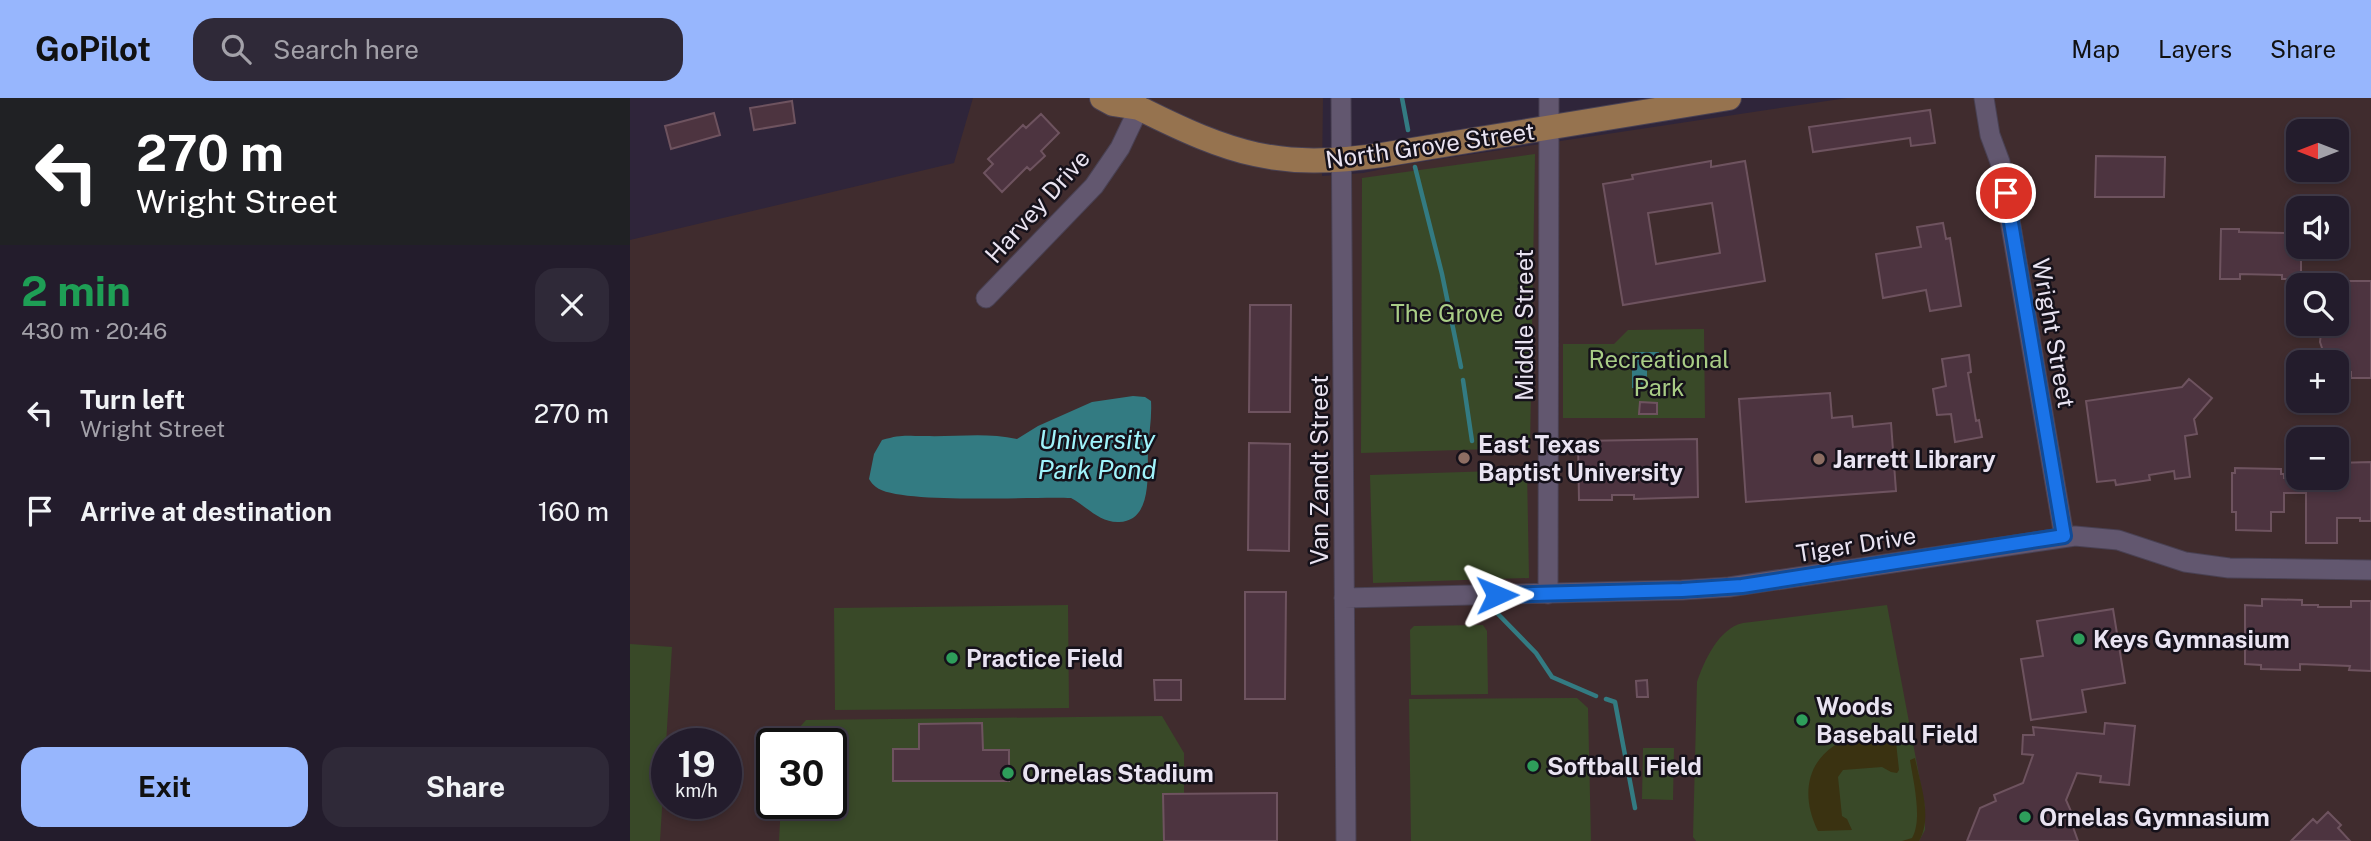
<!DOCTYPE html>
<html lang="en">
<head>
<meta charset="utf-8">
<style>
	body { margin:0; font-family:"Public Sans",sans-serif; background:#2f2938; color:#f1f3f6; height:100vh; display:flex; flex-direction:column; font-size:26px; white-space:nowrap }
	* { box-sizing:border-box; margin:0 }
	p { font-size:23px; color:#a3a1a9 }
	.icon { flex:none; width:38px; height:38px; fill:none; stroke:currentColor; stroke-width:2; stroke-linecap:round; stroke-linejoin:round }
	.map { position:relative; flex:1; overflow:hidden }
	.panel { display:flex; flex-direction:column; background:#231c2c; width:630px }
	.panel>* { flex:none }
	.hud { background:#202124; color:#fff; overflow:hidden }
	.needle { width:46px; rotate:270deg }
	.tools { position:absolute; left:1656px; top:21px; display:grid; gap:14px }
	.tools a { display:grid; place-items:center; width:63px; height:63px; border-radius:14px; background:#231c2c; box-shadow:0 4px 10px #0003,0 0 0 2px #403a48; font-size:35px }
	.speed { position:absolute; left:21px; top:630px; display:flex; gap:14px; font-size:35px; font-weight:700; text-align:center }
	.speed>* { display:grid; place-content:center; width:91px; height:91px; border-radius:50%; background:#231c2c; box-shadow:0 4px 10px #0003,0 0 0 2px #403a48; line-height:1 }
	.speed small { font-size:18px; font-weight:400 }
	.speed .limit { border:4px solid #111; border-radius:10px; background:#fff; color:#111 }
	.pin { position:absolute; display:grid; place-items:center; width:60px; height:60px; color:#fff; margin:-30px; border:4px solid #fff; border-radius:50%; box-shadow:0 2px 7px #0007 }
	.me { position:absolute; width:77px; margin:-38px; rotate:89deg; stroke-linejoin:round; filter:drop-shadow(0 0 5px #0008) }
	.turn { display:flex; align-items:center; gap:24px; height:147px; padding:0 21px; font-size:32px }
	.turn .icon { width:91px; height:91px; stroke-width:2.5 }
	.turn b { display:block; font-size:49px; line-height:60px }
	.round { display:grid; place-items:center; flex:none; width:74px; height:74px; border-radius:21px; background:#2f2938 }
	.head { display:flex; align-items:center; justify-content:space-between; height:119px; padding:0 21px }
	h1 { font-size:42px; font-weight:700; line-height:52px; color:#1e9e55 }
	.button { display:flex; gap:14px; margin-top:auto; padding:14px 21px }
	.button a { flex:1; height:80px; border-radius:21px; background:#97b6fd; color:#111; font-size:28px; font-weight:700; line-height:80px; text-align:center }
	.button a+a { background:#2f2938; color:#f1f3f6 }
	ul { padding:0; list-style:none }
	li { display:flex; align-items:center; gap:21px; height:98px; padding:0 21px }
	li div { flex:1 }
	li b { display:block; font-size:26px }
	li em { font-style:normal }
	header { display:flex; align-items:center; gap:42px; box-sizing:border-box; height:98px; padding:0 35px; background:#97b6fd; color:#111 }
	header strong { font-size:33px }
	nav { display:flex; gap:38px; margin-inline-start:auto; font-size:24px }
	.search { width:490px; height:63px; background:#2f2938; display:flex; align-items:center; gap:18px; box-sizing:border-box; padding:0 24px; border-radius:21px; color:#a3a1a9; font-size:26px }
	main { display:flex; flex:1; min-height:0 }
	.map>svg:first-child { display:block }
</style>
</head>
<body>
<header>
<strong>GoPilot</strong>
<div class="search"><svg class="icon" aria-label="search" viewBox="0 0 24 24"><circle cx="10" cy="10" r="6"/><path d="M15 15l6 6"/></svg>Search here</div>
<nav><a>Map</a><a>Layers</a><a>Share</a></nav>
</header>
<main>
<section class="panel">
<div class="hud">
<div class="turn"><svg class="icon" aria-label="left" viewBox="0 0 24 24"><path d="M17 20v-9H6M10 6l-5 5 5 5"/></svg><div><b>270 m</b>Wright Street</div></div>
</div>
<div class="head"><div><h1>2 min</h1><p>430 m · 20:46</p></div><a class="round"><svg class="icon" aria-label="close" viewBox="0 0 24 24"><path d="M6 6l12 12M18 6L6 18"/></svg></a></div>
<ul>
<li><svg class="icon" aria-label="left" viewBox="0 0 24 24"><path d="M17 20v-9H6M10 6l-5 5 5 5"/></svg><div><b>Turn left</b><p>Wright Street</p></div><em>270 m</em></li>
<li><svg class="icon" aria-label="arrive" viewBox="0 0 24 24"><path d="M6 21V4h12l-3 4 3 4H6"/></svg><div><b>Arrive at destination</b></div><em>160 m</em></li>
</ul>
<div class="button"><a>Exit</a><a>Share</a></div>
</section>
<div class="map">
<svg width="1741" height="743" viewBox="0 0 1741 743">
	<rect width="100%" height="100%" fill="#2f253a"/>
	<path fill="#402c2e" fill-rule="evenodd" d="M343 0H693L692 78 733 75 777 66 1217 0H1741V743H0V142L324 65ZM1668 33H1706V72H1668ZM1668 110H1706V149H1668ZM1668 187H1706V226H1668ZM1668 264H1706V303H1668ZM1668 341H1706V380H1668ZM37 646H96V705H37ZM142 646H201V705H142Z"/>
	<path fill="#394928" d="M905 56 900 350 731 355 732 80Z
		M1074 231 1075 320H933V246H984L998 232Z
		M897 372 899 480 743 485 740 377Z
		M438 507 439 610 205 612 204 510Z
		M1257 507 1295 709V732L1289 743H1066L1063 739 1067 584C1074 563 1089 530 1113 525Z
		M853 527 857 533 858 596 781 597 780 532 784 528Z
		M0 546 42 549 30 743H0Z
		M947 600 958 610 961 743H781L779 601Z
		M532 618 554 655V696L533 697 534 743H149L151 705H201V646H155L176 622Z
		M1013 650H1044L1043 702 1012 701Z"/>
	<path fill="#3a3211" d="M1232 637 1250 638 1266 644 1269 672 1267 675 1261 674 1252 669 1213 672 1208 679 1212 718 1217 721 1222 732 1188 733C1166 689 1182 647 1232 637Z
		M1285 660C1290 686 1303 719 1289 743H1272L1282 740C1293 722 1283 682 1280 662Z"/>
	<path fill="#337b82" d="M1002 254H1029V268H1017V290H1002Z
		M503 298 515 299 521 303C522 320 519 335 518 352 517 375 523 423 489 424 470 425 456 408 441 400 405 398 268 407 246 389 243 387 241 384 239 381L244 356 252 342C272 336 276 338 295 338 326 339 356 334 387 341L408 328 462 304Z"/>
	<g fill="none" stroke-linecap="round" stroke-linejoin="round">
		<path stroke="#337b82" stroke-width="4.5" d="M772 0 778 32
			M785 69 812 176 831 269
			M833 282 842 343
			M868 516 906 555 922 579 966 598
			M976 601 985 604 1005 710"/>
	</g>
	<path fill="#4d3440" stroke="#6e535f" stroke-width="2" fill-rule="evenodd" d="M162 3 165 25 124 32 120 10Z
		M1300 12 1305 45 1281 48 1280 40 1183 54 1179 29Z
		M84 15 90 37 41 51 35 28Z
		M411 16 429 35 411 53 415 58 400 72 397 69 372 94 354 75 363 66 358 61 393 27 396 30Z
		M1466 58 1535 59 1534 99H1465Z
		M1081 63V69L1115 63 1135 183 993 207 973 86 1003 81 1002 77ZM1082 105 1090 155 1026 166 1018 115Z
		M1313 125 1316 141 1320 140 1331 208 1300 213 1296 192 1253 200 1246 156 1291 149 1287 129Z
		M1591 131H1609V134L1655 135V132H1668V149H1671V181H1652V177L1610 176V181H1590Z
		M1719 183H1741V280H1721V274H1706V264H1702V256H1694L1690 244 1692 226H1706V191H1719Z
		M620 207H661L660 314H619Z
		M1339 257 1341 274 1338 275 1346 323 1349 322 1352 339 1325 344 1321 316 1307 317 1303 291 1316 288 1312 261Z
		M1559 281 1582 300 1564 321 1567 336 1555 338 1560 379 1545 381 1544 373 1519 377 1520 382 1486 387 1485 382 1467 384 1456 303 1552 289Z
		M1200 295 1202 320 1222 318 1223 329 1261 325 1266 393 1116 404 1109 301Z
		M1010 304 1027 305V316H1009Z
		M1067 341 1068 399 1004 401V397H982V402H949L948 343Z
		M619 345 660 346 659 453 618 452Z
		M1741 364V423H1730V420H1707V445H1676V395H1654V414H1641V433L1606 432V414H1602V375H1605V370L1651 371V376H1654V380H1706V365Z
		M615 494H656L655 601H615Z
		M1632 501 1672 502V507H1688V509H1721V503H1741V573L1719 572 1720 568 1670 566V572L1631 571V567L1615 566V507L1632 508Z
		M1483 511 1495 585 1452 592 1456 614 1401 622 1391 561 1413 558 1407 523Z
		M524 582H551V602H525Z
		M1017 582 1018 599H1007L1006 583Z
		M352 625 353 652H379V683H263V651H289V626Z
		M1475 625 1505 628 1499 687 1470 684 1471 678 1447 675 1436 702 1447 727 1443 729 1448 743H1337L1350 710 1366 703 1364 697 1393 685 1403 657 1392 656 1393 637H1404L1403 629 1474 636Z
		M647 695V743H534L533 696Z
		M1698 714 1711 727 1708 730 1720 743H1661L1683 721 1687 725Z"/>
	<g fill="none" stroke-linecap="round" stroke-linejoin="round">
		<g stroke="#494153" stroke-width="21">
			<path id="minor" d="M711 0 716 743
				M1354 0 1360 37 1370 64 1434 438
				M356 200 464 88 490 50 509 10
				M918 496 919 0
				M714 500 1052 492 1099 489 1445 438 1488 442 1555 464 1599 470 1741 472"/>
		</g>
		<g stroke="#494153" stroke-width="26">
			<path id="major" d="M472 0 483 6 509 10
				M499 0 509 10C601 56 648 72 752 57L1099 0"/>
		</g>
		<use href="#minor" stroke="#62576f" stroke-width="19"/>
		<use href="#major" stroke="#96734f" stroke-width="24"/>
	</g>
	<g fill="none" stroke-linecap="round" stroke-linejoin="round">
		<g stroke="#114b97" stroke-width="18">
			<path id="route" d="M867 497 1052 492 1112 488 1434 438 1376 95"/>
		</g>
		<use href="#route" stroke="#1a73e8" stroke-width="12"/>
	</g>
	<g fill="#8d6e63" stroke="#15111a" stroke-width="2.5">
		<circle cx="834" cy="360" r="7"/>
		<circle cx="1189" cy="361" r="7"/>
	</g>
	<g fill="#2e9e5b" stroke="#15111a" stroke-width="2.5">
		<circle cx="1449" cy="541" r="7"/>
		<circle cx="322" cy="560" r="7"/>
		<circle cx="1172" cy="622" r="7"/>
		<circle cx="903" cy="668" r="7"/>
		<circle cx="378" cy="675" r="7"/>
		<circle cx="1395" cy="719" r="7"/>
	</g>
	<g text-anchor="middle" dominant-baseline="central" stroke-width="5" stroke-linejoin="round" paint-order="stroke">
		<g font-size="24" fill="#e9e3f1" stroke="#15111a">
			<text transform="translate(800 47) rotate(-8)">North Grove Street</text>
			<text transform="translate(407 108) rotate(-48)">Harvey Drive</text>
			<text transform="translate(894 227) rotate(-90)">Middle Street</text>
			<text transform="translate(1424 235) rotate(80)">Wright Street</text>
			<text transform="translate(689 372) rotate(-90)">Van Zandt Street</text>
			<text transform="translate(1226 446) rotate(-9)">Tiger Drive</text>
		</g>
		<g font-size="24" fill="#a9cd86" stroke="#15111a">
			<text x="817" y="215">The Grove</text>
			<text x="1029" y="261">Recreational<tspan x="1029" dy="28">Park</tspan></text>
		</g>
		<g font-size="24" font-weight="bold" fill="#e9e3f1" stroke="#15111a" text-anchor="start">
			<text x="848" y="346">East Texas<tspan x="848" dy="28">Baptist University</tspan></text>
			<text x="1203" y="361">Jarrett Library</text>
			<text x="1463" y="541">Keys Gymnasium</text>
			<text x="336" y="560">Practice Field</text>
			<text x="1186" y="608">Woods<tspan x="1186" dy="28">Baseball Field</tspan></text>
			<text x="917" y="668">Softball Field</text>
			<text x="392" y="675">Ornelas Stadium</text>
			<text x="1409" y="719">Ornelas Gymnasium</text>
		</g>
		<g font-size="26" font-style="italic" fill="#a0f3fb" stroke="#15111a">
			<text x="467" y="341">University<tspan x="467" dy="30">Park Pond</tspan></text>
		</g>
	</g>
</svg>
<div class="tools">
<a><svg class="needle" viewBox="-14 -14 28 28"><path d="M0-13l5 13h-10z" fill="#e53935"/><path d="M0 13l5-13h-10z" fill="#a3a1a9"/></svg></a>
<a><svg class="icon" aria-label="sound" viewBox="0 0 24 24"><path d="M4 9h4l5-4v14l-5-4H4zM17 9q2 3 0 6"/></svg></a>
<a><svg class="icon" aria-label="search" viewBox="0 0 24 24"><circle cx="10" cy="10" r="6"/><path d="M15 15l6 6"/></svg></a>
<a>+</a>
<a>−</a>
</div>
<div class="speed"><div>19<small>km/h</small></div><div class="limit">30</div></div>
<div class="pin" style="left:1376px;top:95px;background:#d93025"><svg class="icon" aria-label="arrive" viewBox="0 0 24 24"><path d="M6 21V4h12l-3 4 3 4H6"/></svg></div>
<svg class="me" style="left:867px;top:497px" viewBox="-20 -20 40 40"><path d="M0-17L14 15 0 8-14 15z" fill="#1a73e8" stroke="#fff" stroke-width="4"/></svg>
</div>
</main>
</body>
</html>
